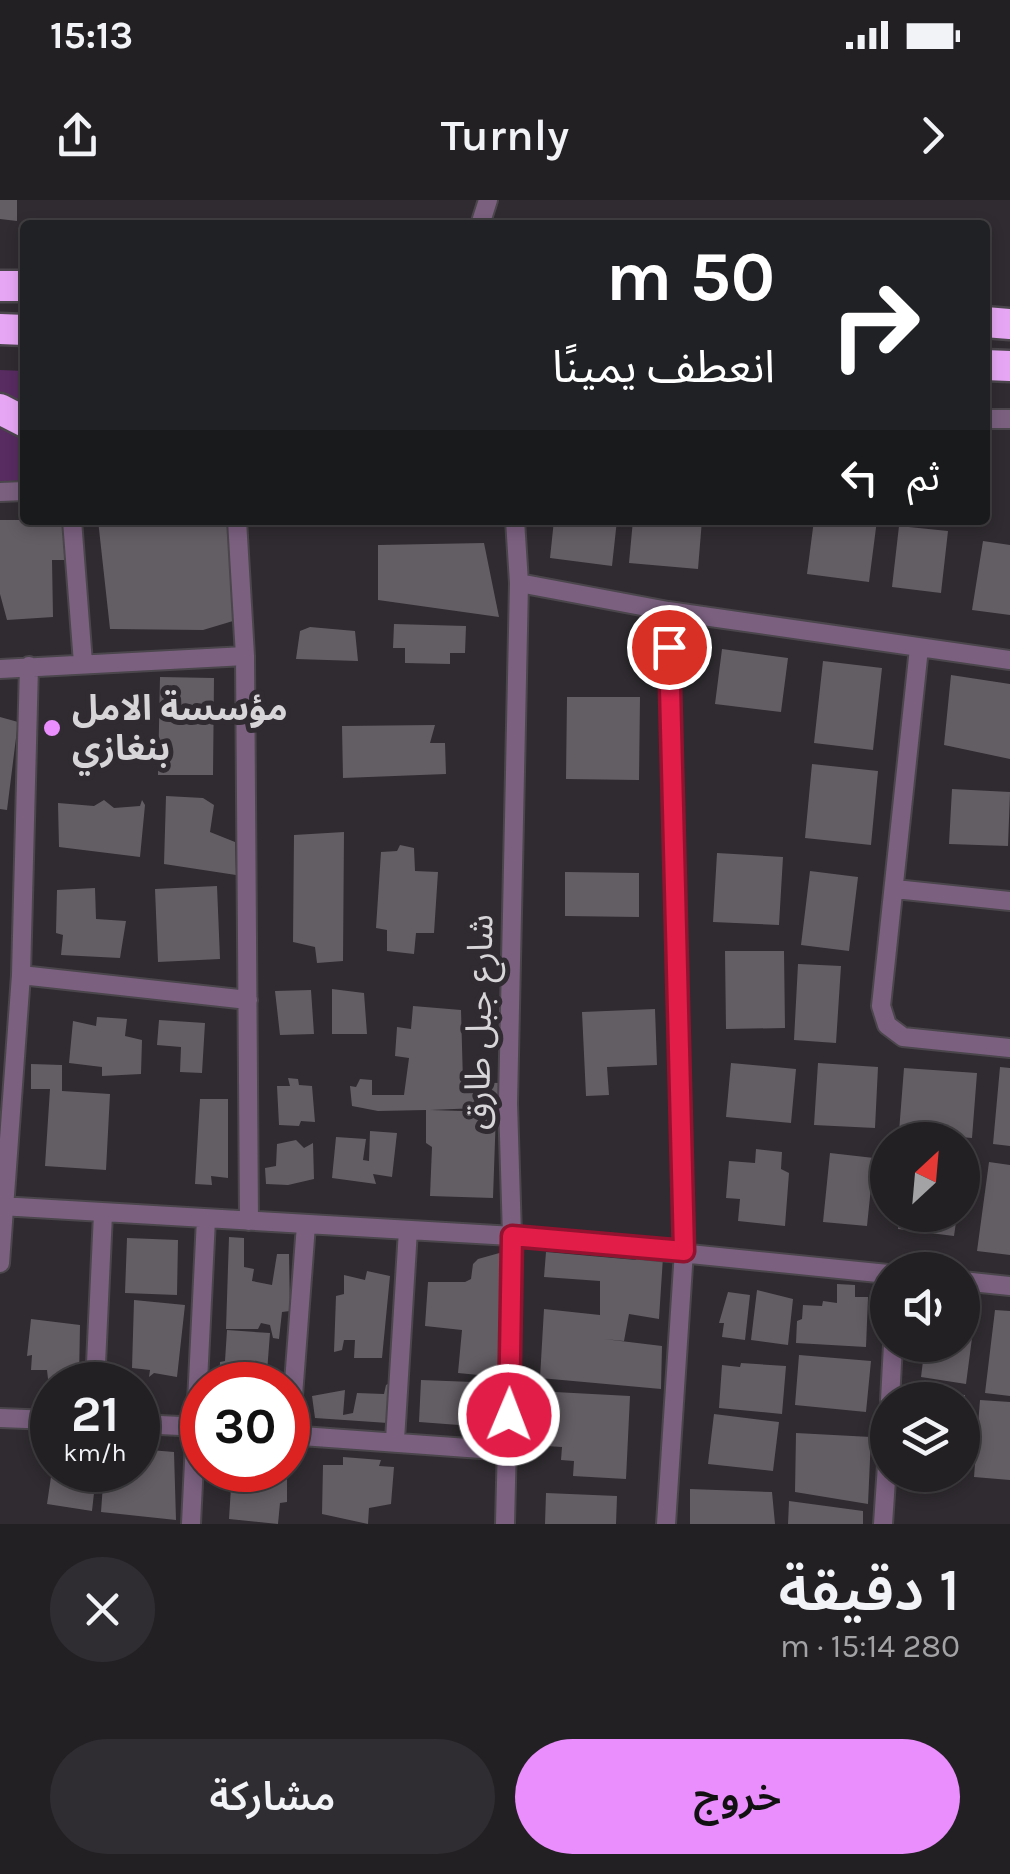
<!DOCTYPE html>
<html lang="ar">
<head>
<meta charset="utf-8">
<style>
	body { margin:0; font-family:Karla,"Noto Sans Arabic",sans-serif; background:#2f2d31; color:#f1f3f6; direction:rtl; height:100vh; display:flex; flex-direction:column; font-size:38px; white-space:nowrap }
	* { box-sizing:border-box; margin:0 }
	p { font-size:32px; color:#a3a3a6 }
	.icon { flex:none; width:55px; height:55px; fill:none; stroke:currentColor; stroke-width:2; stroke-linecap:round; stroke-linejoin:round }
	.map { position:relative; height:1324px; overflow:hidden; direction:ltr }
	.panel { display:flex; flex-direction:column; background:#232024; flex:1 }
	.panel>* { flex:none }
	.hud { position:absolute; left:20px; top:20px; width:970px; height:305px; border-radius:10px; box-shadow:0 5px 15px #0003,0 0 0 2px #403e41; direction:rtl; background:#202124; color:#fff; overflow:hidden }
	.needle { width:65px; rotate:26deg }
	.tools { position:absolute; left:870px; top:922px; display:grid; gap:20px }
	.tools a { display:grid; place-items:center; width:110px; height:110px; border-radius:50%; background:#232024; box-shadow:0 5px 15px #0003,0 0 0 2px #403e41; font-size:50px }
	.speed { position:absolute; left:30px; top:1162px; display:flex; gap:20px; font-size:50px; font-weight:700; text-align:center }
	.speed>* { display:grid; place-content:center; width:130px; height:130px; border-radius:50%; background:#232024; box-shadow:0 5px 15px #0003,0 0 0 2px #403e41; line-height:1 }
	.speed small { font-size:25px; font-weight:400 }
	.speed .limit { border:15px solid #d22; background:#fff; color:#111 }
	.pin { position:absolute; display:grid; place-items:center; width:85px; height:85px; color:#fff; margin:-42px; border:5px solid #fff; border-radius:50%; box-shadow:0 2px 10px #0007 }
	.me { position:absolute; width:110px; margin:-55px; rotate:1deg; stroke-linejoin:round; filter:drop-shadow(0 0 8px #0008) }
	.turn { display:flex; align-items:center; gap:35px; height:210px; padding:0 50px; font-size:45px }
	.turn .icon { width:130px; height:130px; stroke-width:2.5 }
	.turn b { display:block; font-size:70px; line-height:85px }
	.then { display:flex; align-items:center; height:95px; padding:0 50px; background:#0003; gap:20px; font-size:38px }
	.round { display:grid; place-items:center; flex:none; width:105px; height:105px; border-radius:52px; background:#2f2d31 }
	.head { display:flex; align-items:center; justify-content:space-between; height:170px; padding:0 50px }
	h1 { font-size:60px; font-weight:600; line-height:75px }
	.primary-button { display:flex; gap:20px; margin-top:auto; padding:20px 50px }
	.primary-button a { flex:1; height:115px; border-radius:60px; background:#ea8dfd; color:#111; font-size:40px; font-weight:600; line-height:115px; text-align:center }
	.primary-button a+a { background:#2f2d31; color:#f1f3f6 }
	.status { display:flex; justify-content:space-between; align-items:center; height:70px; padding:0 50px; background:#232024; direction:ltr }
	.status svg { height:28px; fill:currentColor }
	header { display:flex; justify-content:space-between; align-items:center; height:130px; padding:0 50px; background:#232024; font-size:45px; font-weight:600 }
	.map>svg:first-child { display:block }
</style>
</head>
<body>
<div class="status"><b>15:13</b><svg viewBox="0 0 49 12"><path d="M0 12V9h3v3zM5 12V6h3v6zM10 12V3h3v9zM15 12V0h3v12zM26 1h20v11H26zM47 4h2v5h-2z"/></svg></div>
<header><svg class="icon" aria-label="forward" viewBox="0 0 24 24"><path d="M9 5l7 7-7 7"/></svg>Turnly<svg class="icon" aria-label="share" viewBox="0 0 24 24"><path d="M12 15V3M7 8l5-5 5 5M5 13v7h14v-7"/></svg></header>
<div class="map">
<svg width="1010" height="1324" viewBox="0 0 1010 1324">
	<rect width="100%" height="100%" fill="#2f2b30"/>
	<path fill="#582b61" d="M0 170 25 171V280L0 282Z"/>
	<path fill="#635e64" d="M0 0H17V21L0 19Z
		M0 320H64L67 360H52L53 417 7 420 0 394Z
		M98 320H232L243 418 203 430 110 429Z
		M554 320H617L612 366 550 358Z
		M633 320H702L698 369 629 363Z
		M814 320H877L869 382 807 374Z
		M899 326 948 331 941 393 892 387Z
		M983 341 1010 345V415L972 410Z
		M484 343 499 417 378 400V345Z
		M394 424 466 426 465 453H450V464L405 463V448H393Z
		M310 427 355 431 358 461 296 459 300 431Z
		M722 449 788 458 781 512 715 504Z
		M823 461 882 468 873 550 814 543Z
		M951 475 1010 484V559L944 545Z
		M160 477 214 478 213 575H158Z
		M567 497H640L639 580 566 579Z
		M0 517 18 522 7 610 0 609Z
		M435 525 430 543H445L446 574 343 578 342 526Z
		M812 564 878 571 871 645 805 638Z
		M952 589 1010 592 1008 646 949 644Z
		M166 596 203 598 214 605 210 632 235 642 236 675 164 664Z
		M104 600 114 608 140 606 142 600 145 605 140 657 59 647 58 603 94 606Z
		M344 632 343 761 317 763 315 747 293 742 294 635Z
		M400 645 414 648 415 671 438 672 434 733H416L414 754 387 751V730L376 728 381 652 397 651Z
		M717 653 783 657 779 725 713 722Z
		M810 671 858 677 849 751 801 745Z
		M565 672 639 673V717L565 716Z
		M217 686 220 759 158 762 155 689Z
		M95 688 96 719 126 721 120 758 61 755 63 735 56 733 57 690Z
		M725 751H784L785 828 726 829Z
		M798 764 841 766 836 843 794 840Z
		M332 789 364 793 367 834H332Z
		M311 790 314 834 280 835 275 791Z
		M413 806 461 810 463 882 500 883 502 907 430 910 496 912 493 998 430 996 432 947 426 943V910L378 911 352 906 350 886 356 887 360 879 372 880V895H404L409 858 395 856 397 827 411 829Z
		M655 809 657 865 607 867 609 895 586 896 582 812Z
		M97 817 127 819 125 836 142 840 141 874 102 876V867L69 863 73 821 96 826Z
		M159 820 205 823 202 873 180 872 181 847 157 845Z
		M731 863 796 869 791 923 726 917Z
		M818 863 878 867 875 928 814 925Z
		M31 864 62 865V891L110 894 106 970 45 966 50 889H31Z
		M1000 867 1010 868V946L993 944Z
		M904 868 977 873 972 938 899 932Z
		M288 878 298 879 299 885 312 886 315 922 301 921 299 926 279 925 277 886H290Z
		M200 899H228V978L211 976 212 985 195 984Z
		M370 931 397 933 392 977 373 974 376 984 332 978 336 937 366 939 363 960 369 961Z
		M296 940 304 948 313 943 314 979 288 985 266 984 265 968 276 966 277 944Z
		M756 949 782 952 781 969 789 973 785 1026 738 1021 740 999 726 998 729 961 755 963Z
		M830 953 874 958 867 1026 823 1022Z
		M989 962 1010 965V1055L977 1051Z
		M899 1015H957L954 1036 898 1029Z
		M229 1037 244 1038V1067L254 1069 252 1081 272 1085 277 1054H289L290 1111 282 1112 279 1139 273 1138 270 1125 261 1123 258 1129H226Z
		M127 1038 178 1040 177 1095 125 1093Z
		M503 1052 499 1177 458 1173 462 1130 425 1126 428 1082H465L471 1079 473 1064 478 1059Z
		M546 1052 636 1060 640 1054 663 1057 659 1119 629 1114 624 1141 604 1139 662 1146 661 1189 540 1178 544 1109 600 1115V1081L544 1077Z
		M367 1071 390 1076 382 1158H354L355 1140H344L342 1150 334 1152 336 1096 344 1094V1075L365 1080Z
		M837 1084 855 1085V1097H868L866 1147 796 1143 797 1121 802 1119 803 1105 822 1106 823 1101 837 1103Z
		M757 1090 793 1099 788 1145 751 1140Z
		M728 1092 750 1095 745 1140 722 1137 724 1123H719Z
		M134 1100 185 1105 177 1177 154 1173 149 1177 150 1170 132 1168Z
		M995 1110 1010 1111V1196L985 1193Z
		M962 1113 975 1115 966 1184 921 1177 925 1145H962Z
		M31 1119 80 1125 79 1178 48 1179 47 1170H31L32 1155 27 1156Z
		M227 1130 270 1133 266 1185 219 1184 220 1162 225 1161Z
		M799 1155 871 1161 866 1212 795 1205Z
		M741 1163 786 1166 782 1214 719 1208 722 1165 740 1167Z
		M421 1180 499 1183V1228L419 1222Z
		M393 1181 388 1223 315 1218 312 1196 345 1190 343 1215 353 1213 357 1193 384 1194 386 1185Z
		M911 1190 965 1195V1200H911Z
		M536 1191 630 1196 626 1279 573 1276 574 1261 561 1260 562 1247 546 1246 547 1237 533 1236Z
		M980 1200 1010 1202V1280L974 1277Z
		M714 1214 779 1222 773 1271 708 1264Z
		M796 1233 871 1237 868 1304 795 1292Z
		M138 1249 174 1252 176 1320 101 1312 103 1284H95L92 1311 47 1304 52 1270H138Z
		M343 1257 381 1260 379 1266 394 1267 391 1304 369 1308 368 1324 322 1314 323 1265H343Z
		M225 1270H287V1302L280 1303 278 1324 229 1319 231 1287 214 1283 215 1275 224 1277Z
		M690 1289 772 1292 775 1324H690Z
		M546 1293 617 1296 616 1324H545Z
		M789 1301 863 1311V1324H788Z"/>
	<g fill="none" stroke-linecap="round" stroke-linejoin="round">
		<g stroke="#4a464b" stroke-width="22">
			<path id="street" d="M480 25 488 0
				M985 219H1010
				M0 292 25 291
				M72 320 83 463
				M237 320 245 456
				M519 383 668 411 1010 460
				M919 448 881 806 887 825 903 837 1010 848
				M0 469 245 456 249 1021
				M895 689 1010 701
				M21 775 248 800
				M0 1006 512 1036 888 1074
				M0 1063 21 775 29 466
				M962 1081 1010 1086
				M95 1185 103 1014
				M890 1200 893 1145
				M0 1218 52 1220
				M138 1224 202 1227
				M288 1235 509 1251
				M290 1235 306 1025
				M395 1240 408 1030
				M191 1324 206 1019
				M505 1324 512 1036 508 903 519 383 515 320
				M666 1324 684 1051 668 411
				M883 1324 888 1250"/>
		</g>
		<g stroke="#4a464b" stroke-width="35">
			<path id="highway" d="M0 86H25
				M985 122 1010 124
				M0 129 25 130
				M985 165 1010 166
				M0 209 25 222"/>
		</g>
		<use href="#street" stroke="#7b6080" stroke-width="18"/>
		<use href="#highway" stroke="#e7a6f4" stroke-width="30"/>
	</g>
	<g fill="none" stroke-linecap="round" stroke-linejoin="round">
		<g stroke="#92132f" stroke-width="25">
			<path id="route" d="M509 1215 512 1036 684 1051 669 447"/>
		</g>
		<use href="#route" stroke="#e11d48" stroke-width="18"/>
	</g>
	<circle fill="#ea8dfd" stroke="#2f2b30" stroke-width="4" cx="52" cy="528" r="10"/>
	<g text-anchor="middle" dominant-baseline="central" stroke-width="10" stroke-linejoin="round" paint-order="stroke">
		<g font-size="35" font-weight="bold" fill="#d8d5d9" stroke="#2f2b30" text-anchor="start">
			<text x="72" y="508">مؤسسة الامل<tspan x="72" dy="40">بنغازي</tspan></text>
		</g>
		<g font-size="35" fill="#d8d5d9" stroke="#2f2b30">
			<text transform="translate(479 822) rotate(-89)">شارع جبل طارق</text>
		</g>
	</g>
</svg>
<div class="tools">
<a><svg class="needle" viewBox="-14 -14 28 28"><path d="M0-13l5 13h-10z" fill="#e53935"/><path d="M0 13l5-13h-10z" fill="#a3a3a6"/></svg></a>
<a><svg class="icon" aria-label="sound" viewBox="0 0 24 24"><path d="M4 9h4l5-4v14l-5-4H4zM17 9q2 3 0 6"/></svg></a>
<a><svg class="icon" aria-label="layers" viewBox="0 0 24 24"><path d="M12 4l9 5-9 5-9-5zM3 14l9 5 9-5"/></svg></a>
</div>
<div class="speed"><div>21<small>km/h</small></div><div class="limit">30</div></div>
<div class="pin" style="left:669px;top:447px;background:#d93025"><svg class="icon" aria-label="arrive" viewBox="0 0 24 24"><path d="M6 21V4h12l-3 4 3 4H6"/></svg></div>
<svg class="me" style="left:509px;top:1215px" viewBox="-20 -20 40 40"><circle r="17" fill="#e11d48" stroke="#fff" stroke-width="3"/><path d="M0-11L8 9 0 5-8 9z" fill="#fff"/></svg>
<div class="hud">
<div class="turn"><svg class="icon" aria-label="right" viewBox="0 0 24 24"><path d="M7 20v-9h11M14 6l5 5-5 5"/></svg><div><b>50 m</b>انعطف يمينًا</div></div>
<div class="then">ثم<svg class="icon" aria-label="left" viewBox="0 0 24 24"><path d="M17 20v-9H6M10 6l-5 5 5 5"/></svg></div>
</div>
</div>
<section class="panel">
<div class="head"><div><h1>1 دقيقة</h1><p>280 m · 15:14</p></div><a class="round"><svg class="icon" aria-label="close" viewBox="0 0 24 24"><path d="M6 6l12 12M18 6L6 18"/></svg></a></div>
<div class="primary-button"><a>خروج</a><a>مشاركة</a></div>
</section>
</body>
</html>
